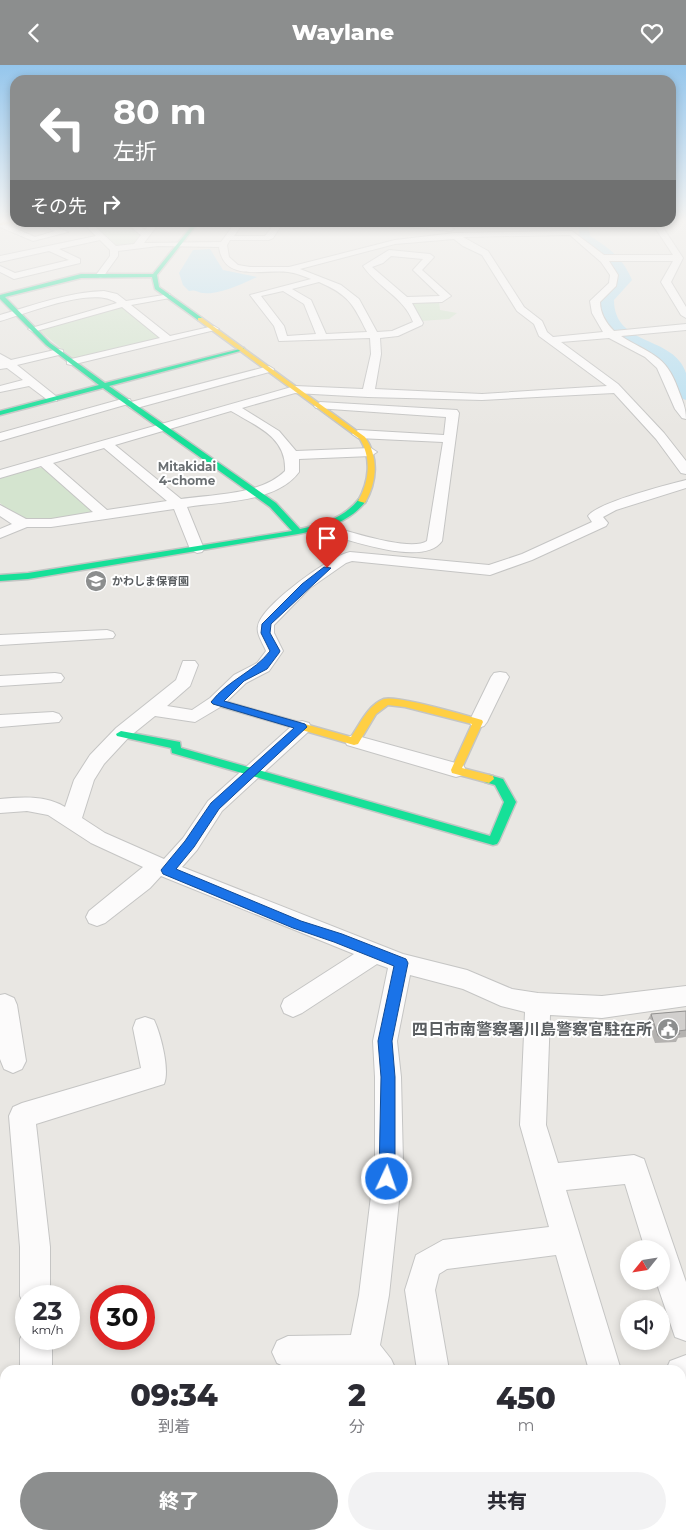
<!DOCTYPE html>
<html lang="ja">
<head>
<meta charset="utf-8">
<style>
	body { margin:0; font-family:Montserrat,"Noto Sans JP",sans-serif; background:#f2f2f3; color:#2b2b33; height:100vh; display:flex; flex-direction:column; font-size:19px; white-space:nowrap }
	* { box-sizing:border-box; margin:0 }
	p { font-size:16px; color:#7c7c81 }
	.icon { flex:none; width:28px; height:28px; fill:none; stroke:currentColor; stroke-width:2; stroke-linecap:round; stroke-linejoin:round }
	.map { position:relative; flex:1; overflow:hidden }
	.details { position:absolute; left:0px; top:1300px; width:686px; height:175px; display:flex; flex-direction:column; background:#fff; border-radius:15px 15px 0 0; box-shadow:0 2px 8px #0003 }
	.details>* { flex:none }
	.hud { position:absolute; left:10px; top:10px; width:666px; height:152px; border-radius:15px; box-shadow:0 2px 8px #0003; background:#8c8e8e; color:#fff; overflow:hidden }
	.needle { width:32px; rotate:240deg }
	.fabs { position:absolute; left:620px; top:1175px; display:grid; gap:10px }
	.fabs a { display:grid; place-items:center; width:50px; height:50px; border-radius:50%; background:#fff; box-shadow:0 2px 8px #0003; font-size:25px }
	.speed { position:absolute; left:15px; top:1220px; display:flex; gap:10px; font-size:25px; font-weight:700; text-align:center }
	.speed>* { display:grid; place-content:center; width:65px; height:65px; border-radius:50%; background:#fff; box-shadow:0 2px 8px #0003; line-height:1 }
	.speed small { font-size:12px; font-weight:400 }
	.speed .limit { border:8px solid #d22; background:#fff; color:#111 }
	.pin { position:absolute; display:grid; place-items:center; width:42px; height:42px; color:#fff; margin:-51px -21px; border-radius:50% 50% 50% 0; rotate:-45deg; box-shadow:0 0 5px #0007 }
	.pin .icon { rotate:45deg }
	.me { position:absolute; width:55px; margin:-28px; rotate:3deg; stroke-linejoin:round; filter:drop-shadow(0 0 4px #0008) }
	.turn { display:flex; align-items:center; gap:18px; height:105px; padding:0 20px; font-size:22px }
	.turn .icon { width:65px; height:65px; stroke-width:2.5 }
	.turn b { display:block; font-size:35px; line-height:42px }
	.then { display:flex; align-items:center; height:48px; padding:0 20px; background:#0003; gap:10px; font-size:19px }
	.eta { display:flex; justify-content:space-evenly; align-items:center; height:85px; text-align:center }
	.eta b { font-size:30px; font-weight:800; line-height:35px }
	.primary-button { display:flex; gap:10px; margin-top:auto; padding:10px 20px }
	.primary-button a { flex:1; height:58px; border-radius:30px; background:#8c8e8e; color:#fff; font-size:20px; font-weight:800; line-height:58px; text-align:center }
	.primary-button a+a { background:#f2f2f3; color:#2b2b33 }
	header { display:flex; justify-content:space-between; align-items:center; height:65px; padding:0 20px; background:#8c8e8e; color:#fff; font-size:22px; font-weight:800 }
	.map>svg:first-child { display:block }
</style>
</head>
<body>
<header><svg class="icon" aria-label="back" viewBox="0 0 24 24"><path d="M15 5l-7 7 7 7"/></svg>Waylane<svg class="icon" aria-label="heart" viewBox="0 0 24 24"><path d="M12 20l-8-8c-3-5 5-10 8-4 3-6 11-1 8 4z"/></svg></header>
<div class="map">
<svg width="686" height="1475" viewBox="0 0 686 1475">
	<rect width="100%" height="100%" fill="#e9e7e3"/>
	<path fill="#d4e4cf" d="M92 158H127L141 171 133 179 118 181Z
		M439 236 440 245 457 248 449 254 421 256 410 237Z
		M114 243H124L160 272 157 276 80 294 73 293 40 266 42 263Z
		M30 403H44L92 446 87 450C56 455 25 463 0 438V411Z"/>
	<path fill="#bae0f1" d="M210 184 223 205 257 212C244 218 219 230 204 228 198 228 196 224 189 226L183 220 179 208 193 185Z"/>
	<g fill="none" stroke-linecap="round" stroke-linejoin="round">
		<path fill="#bae0f1" fill-rule="evenodd" d="M578 158H588L590 171C609 183 623 193 632 215L614 235C614 282 674 270 686 308 686 315 686 327 686 335L680 333C673 323 673 308 664 299 639 275 599 278 600 234L618 214 609 196 580 174Z"/>
		<g stroke="#c5c5c4" stroke-width="2">
			<path id="street" d="M0 157 35 172 55 166 37 158H47L68 167 33 176 0 162Z
				M83 158H91L116 181 134 179 141 170 126 158H134L145 165 151 158H159L144 178 221 177 235 158H243L234 171H265L275 158H283L273 173 269 175H230L227 180 229 192 238 200 250 202H289L395 175 455 168 572 166 604 190H673L652 158H660L683 193 671 217 686 242V253L681 250 661 217 673 196H609L618 210 616 221 600 237C600 248 606 258 614 266L686 259V265L621 271C649 289 666 289 678 324 682 335 686 342 686 354L682 353 675 344 657 303 645 292 609 273 561 277 618 319 664 368 686 396V409L681 408 656 374 614 328 482 335 368 332 295 328 242 343 279 366 296 386 371 383 377 387 371 391 299 394V407C276 438 222 436 187 442L204 484 202 487 197 488 190 484 174 444 51 462H27L0 473V464L12 459 0 451V440L26 454H51L93 447 41 401 0 413V405L295 321 363 324 371 289 370 273 279 276 274 261 250 230 311 214C303 211 296 208 288 207 263 204 224 218 219 182L158 181 118 186V191L103 212 100 213 96 210 110 191V185L100 175 59 184 80 194V198L14 214 0 207V201L15 208 69 195 49 186 0 197V191L96 171ZM570 170 601 197 610 210 609 218 590 236 592 248 603 267 553 272 547 267 542 256 524 242 488 186 463 172ZM454 174 463 181 482 190 517 246 534 259 539 271 607 321 482 329 375 324 381 289 380 273 398 271 422 260 423 258 412 238 442 237 451 231 422 205 434 192 430 189 389 185 363 201C377 222 404 232 413 257L392 266 377 267 359 234 341 220 300 204 395 179ZM391 191 423 194 413 205 440 231 407 232 372 202 383 198ZM319 217C349 230 353 239 367 267L326 269 311 235 292 224ZM283 226 304 239 316 269 287 271 284 261 261 231ZM231 346C256 361 287 372 285 406 261 430 214 429 181 434L115 380ZM104 383 167 436 107 445 53 398Z
				M384 158H407L450 162 454 164 450 166 388 160Z
				M104 226 117 229 126 236 170 229V233L131 240 170 271 214 261 219 264 71 300 67 299V295L160 273 122 242 33 267 28 264 117 238C94 220 26 249 0 256V250C34 240 68 227 104 226Z
				M59 284 63 285V289L17 300 57 332V336H49L29 321 0 327V321L23 315 7 303 0 304V289L11 295Z
				M269 301 274 304 273 306 133 344 129 342 128 339 0 376V368L122 334H130L131 337Z
				M320 337 457 345 459 348 442 476C423 504 342 472 313 465L311 462 318 458C340 463 409 488 427 476L443 377 358 373 352 369 358 365 444 370 446 352 316 343 314 341Z
				M686 415V423L616 445 603 452 608 458 606 461 532 495 490 510 352 496 346 498 310 523 274 560V568L283 586 269 606 246 618 222 641 195 657 155 651 129 672 104 699 94 715 82 753 105 768 164 794 183 773 208 736 295 658 302 656 309 658 311 662 309 666 222 746 197 785 182 802 403 889 467 905 512 924 538 928 602 931 686 921V941L602 953 550 950 546 1060 558 1098 634 1090 644 1094 686 1217V1276L675 1272 656 1216H661V1184H645L625 1119 566 1125 621 1305H589L556 1190 447 1204 439 1209 435 1225 449 1305H417L405 1225 416 1190 443 1175 549 1162 520 1060 525 947 501 941 463 924 410 910 397 976 401 1012 403 1098 389 1230 380 1280 391 1294 396 1305H340L341 1301 288 1303 277 1298 272 1287 277 1276 288 1271 351 1270 359 1230 375 1098V1012L373 976 388 903 377 899 302 948 293 952 284 948 281 941 284 934 354 889 161 811 150 823 105 858 97 861 89 858 86 852 89 846 143 802 91 778 48 750 27 746 0 748V734C21 732 46 730 65 742L74 715 90 690 116 663 176 615 183 596H195L198 600 190 621 167 641 192 645 210 633 234 610 257 598 266 586C263 578 256 569 258 561 261 541 330 491 350 487L489 500 522 489 592 457 588 451C598 437 667 420 686 415Z
				M107 565 113 567 115 570 113 573 0 580V570Z
				M500 607 506 608 509 612 487 657 484 661 478 663 472 661 469 657 491 612 494 608Z
				M55 608 61 609 64 613 61 617 0 621V611Z
				M53 647 59 649 62 653 59 657 0 662V650Z
				M354 670 463 700 466 705 463 710 456 712 347 680 345 676 347 672Z
				M5 929 14 933 17 940 26 996 22 1004 13 1008 4 1004 0 994V930Z
				M145 952 154 955C161 970 170 1005 164 1019L36 1059 50 1182V1231H26V1243L20 1231V1182L9 1051 13 1042 22 1038 141 1003 133 963 136 955Z
				M26 1262V1274H52V1305H20V1274Z
				M686 1290V1322L681 1323V1305H666L670 1296Z
				M19 1470H55V1475H19Z
				M305 1470H341L342 1475H306Z
				M441 1470H477V1475H441Z
				M631 1470H667L668 1475H632Z"/>
		</g>
		<g stroke="#c4c5c4" stroke-width="3">
			<path id="fast" d="M194 158H198L157 210 159 222 202 253V255H198L155 224 152 212 81 213 5 232 50 278 105 318 244 283V285L109 321 276 438 300 464C323 459 344 453 359 434L366 436C349 458 324 464 298 469L28 514 0 516V510L28 508 292 466 270 442 103 323 0 350V346L99 320 46 280 0 234V230L81 209H153Z
				M121 666 180 677 181 683 490 771 504 737 495 720 485 717 484 714 485 711 489 710 503 714 516 737 499 776 497 779 493 780 172 688 171 683 117 671 116 669Z"/>
		</g>
		<g stroke="#c4c5c4" stroke-width="3">
			<path id="slow" d="M10 156 17 158 0 160V158Z
				M198 253H202L365 372C379 392 377 417 365 438L358 436C369 417 372 394 360 374L198 255Z
				M216 634 351 672C360 659 368 640 384 634 397 630 464 650 482 655L483 657 462 703 493 711 494 714 489 718 452 708 451 705 472 659 405 642 388 640 376 649 358 679 354 680 212 639 211 637 212 635Z"/>
		</g>
		<use href="#street" fill="#fcfbfb" fill-rule="evenodd"/>
		<use href="#fast" fill="#16e098" fill-rule="evenodd"/>
		<use href="#slow" fill="#ffcf43" fill-rule="evenodd"/>
	</g>
	<path fill="#b4b2b0" d="M686 946V972L678 973 676 977 655 978 647 956 651 949Z"/>
	<path fill="#d1cfcd" stroke="#929190" d="M686 946V965L678 966 680 969 658 971 651 949Z"/>
	<linearGradient id="sky" x2="0" y2="1"><stop stop-color="#95c6ec"/><stop offset="0.43" stop-color="#f5f4f2"/><stop offset="1" stop-color="#f5f4f2" stop-opacity="0"/></linearGradient>
	<rect width="686" height="363" fill="url(#sky)"/>
	<path fill="#1a73e8" stroke="#114b97" d="M324 502 331 503 271 559 270 568 280 586 279 588 267 604 244 616 224 636 305 659 307 662 219 744 194 782 176 804 301 856 342 869 406 894 408 898 392 976 395 1012V1114L392 1120 387 1122 381 1120 379 1114 381 1012 378 976 394 901 334 877 293 863 163 809 161 805 185 776 211 738 294 663 213 639 211 637C228 615 254 607 270 586L261 568 262 559 302 519Z"/>
	<defs>
		<g id="school-disc" transform="scale(1.125)"><circle r="9.5" fill="#8c8e8e" stroke="#fff"/><path d="M0-5L7-2L0 1L-7-2ZM-4 1L0 2.5L4 1V4Q0 6-4 4Z" fill="#fff"/></g>
		<g id="civic-disc" transform="scale(1.125)"><circle r="9.5" fill="#8c8e8e" stroke="#fff"/><path d="M-.6-6.5H3V-4.5H.6V-3L4-1V1h2V6H-6V1h2V-1L-.6-3ZM-1.2 2.5V6h2.4V2.5Z" fill="#fff"/></g>
	</defs>
	<g fill-rule="evenodd">
		<use href="#school-disc" x="96" y="516"/>
		<use href="#civic-disc" x="668" y="964"/>
	</g>
	<g text-anchor="middle" dominant-baseline="central" stroke-width="4" stroke-linejoin="round" paint-order="stroke">
		<g font-size="11" font-weight="bold" fill="#5a5e61" stroke="#fff" text-anchor="start">
			<text x="112" y="516">かわしま保育園</text>
		</g>
		<g font-size="12" font-weight="bold" fill="#6b7073" stroke="#fff">
			<text x="187" y="401">Mitakidai<tspan x="187" dy="14">4-chome</tspan></text>
		</g>
		<g font-size="16" font-weight="bold" fill="#5a5e61" stroke="#fff" text-anchor="end">
			<text x="652" y="964">四日市南警察署川島警察官駐在所</text>
		</g>
	</g>
</svg>
<div class="fabs">
<a><svg class="needle" viewBox="-14 -14 28 28"><path d="M0-13l5 13h-10z" fill="#e53935"/><path d="M0 13l5-13h-10z" fill="#7c7c81"/></svg></a>
<a><svg class="icon" aria-label="sound" viewBox="0 0 24 24"><path d="M4 9h4l5-4v14l-5-4H4zM17 9q2 3 0 6"/></svg></a>
</div>
<div class="speed"><div>23<small>km/h</small></div><div class="limit">30</div></div>
<div class="pin" style="left:327px;top:503px;background:#d93025"><svg class="icon" aria-label="arrive" viewBox="0 0 24 24"><path d="M6 21V4h12l-3 4 3 4H6"/></svg></div>
<svg class="me" style="left:387px;top:1114px" viewBox="-20 -20 40 40"><circle r="17" fill="#1a73e8" stroke="#fff" stroke-width="3"/><path d="M0-11L8 9 0 5-8 9z" fill="#fff"/></svg>
<div class="hud">
<div class="turn"><svg class="icon" aria-label="left" viewBox="0 0 24 24"><path d="M17 20v-9H6M10 6l-5 5 5 5"/></svg><div><b>80 m</b>左折</div></div>
<div class="then">その先<svg class="icon" aria-label="right" viewBox="0 0 24 24"><path d="M7 20v-9h11M14 6l5 5-5 5"/></svg></div>
</div>
<section class="details">
<div class="eta">
<div><b>09:34</b><p>到着</p></div>
<div><b>2</b><p>分</p></div>
<div><b>450</b><p>m</p></div>
</div>
<div class="primary-button"><a>終了</a><a>共有</a></div>
</section>
</div>
</body>
</html>
